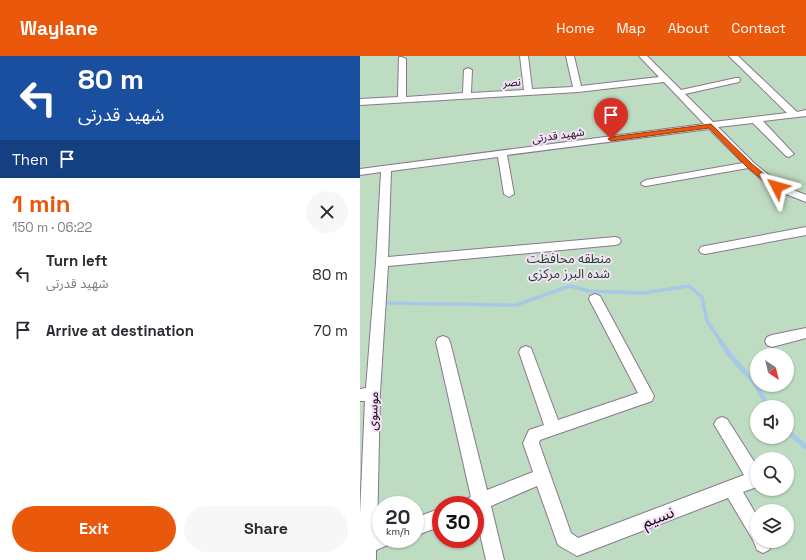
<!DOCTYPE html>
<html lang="en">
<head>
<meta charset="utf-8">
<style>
	body { margin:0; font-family:"Space Grotesk","Noto Sans Arabic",sans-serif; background:#f7f7f7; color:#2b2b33; height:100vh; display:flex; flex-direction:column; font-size:15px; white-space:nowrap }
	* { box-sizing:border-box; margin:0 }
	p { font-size:13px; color:#7c7c81 }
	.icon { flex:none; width:22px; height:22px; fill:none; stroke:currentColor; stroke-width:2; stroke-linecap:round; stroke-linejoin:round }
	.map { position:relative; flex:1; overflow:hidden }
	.drawer { display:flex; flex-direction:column; background:#fff; width:360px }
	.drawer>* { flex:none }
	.hud { background:#1a4fa0; color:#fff; overflow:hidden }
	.needle { width:26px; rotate:145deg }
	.controls { position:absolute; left:390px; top:292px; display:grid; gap:8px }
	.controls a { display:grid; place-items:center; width:44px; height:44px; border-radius:50%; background:#fff; box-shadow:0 1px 3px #0004; font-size:20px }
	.speed { position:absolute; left:12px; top:440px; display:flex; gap:8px; font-size:20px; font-weight:700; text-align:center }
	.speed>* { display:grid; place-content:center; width:52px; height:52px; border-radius:50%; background:#fff; box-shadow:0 1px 3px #0004; line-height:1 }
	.speed small { font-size:10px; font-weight:400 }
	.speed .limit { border:6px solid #d22; background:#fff; color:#111 }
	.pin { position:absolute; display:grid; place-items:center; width:34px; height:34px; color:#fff; margin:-41px -17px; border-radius:50% 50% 50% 0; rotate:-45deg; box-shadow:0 0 4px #0007 }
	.pin .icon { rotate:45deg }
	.me { position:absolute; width:44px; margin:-22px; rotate:309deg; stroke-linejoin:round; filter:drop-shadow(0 0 3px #0008) }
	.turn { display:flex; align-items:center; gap:14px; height:84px; padding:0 12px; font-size:18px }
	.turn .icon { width:52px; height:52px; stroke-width:2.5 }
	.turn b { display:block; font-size:28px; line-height:34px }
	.then { display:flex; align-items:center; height:38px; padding:0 12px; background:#0003; gap:8px; font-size:15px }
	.round { display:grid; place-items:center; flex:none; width:42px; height:42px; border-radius:21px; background:#f7f7f7 }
	.summary { display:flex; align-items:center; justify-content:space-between; height:68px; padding:0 12px }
	h1 { font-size:24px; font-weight:700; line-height:30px; color:#ea580c }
	.button { display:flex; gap:8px; margin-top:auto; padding:8px 12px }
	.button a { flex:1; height:46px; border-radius:24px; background:#ea580c; color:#fff; font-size:16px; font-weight:700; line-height:46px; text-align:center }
	.button a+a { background:#f7f7f7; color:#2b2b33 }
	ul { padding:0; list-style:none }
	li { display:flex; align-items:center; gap:12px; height:56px; padding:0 12px }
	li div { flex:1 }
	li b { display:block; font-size:15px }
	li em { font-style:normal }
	header { display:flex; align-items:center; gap:24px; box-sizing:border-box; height:56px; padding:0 20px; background:#ea580c; color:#fff }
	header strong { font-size:19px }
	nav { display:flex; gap:22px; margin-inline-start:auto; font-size:14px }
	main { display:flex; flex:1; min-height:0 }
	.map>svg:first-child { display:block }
</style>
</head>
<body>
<header>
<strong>Waylane</strong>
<nav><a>Home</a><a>Map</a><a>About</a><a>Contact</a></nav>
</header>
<main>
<section class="drawer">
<div class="hud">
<div class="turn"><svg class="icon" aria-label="left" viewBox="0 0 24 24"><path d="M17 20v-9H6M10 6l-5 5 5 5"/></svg><div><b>80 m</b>شهید قدرتی</div></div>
<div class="then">Then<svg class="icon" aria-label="arrive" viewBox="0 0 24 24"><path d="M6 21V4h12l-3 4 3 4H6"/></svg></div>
</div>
<div class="summary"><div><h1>1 min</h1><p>150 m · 06:22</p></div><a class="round"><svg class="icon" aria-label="close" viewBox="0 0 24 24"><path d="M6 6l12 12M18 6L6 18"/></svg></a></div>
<ul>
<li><svg class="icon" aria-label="left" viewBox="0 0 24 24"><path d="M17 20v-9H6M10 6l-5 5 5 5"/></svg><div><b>Turn left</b><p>شهید قدرتی</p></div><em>80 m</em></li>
<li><svg class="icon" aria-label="arrive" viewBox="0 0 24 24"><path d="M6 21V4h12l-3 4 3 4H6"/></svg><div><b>Arrive at destination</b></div><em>70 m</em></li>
</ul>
<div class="button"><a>Exit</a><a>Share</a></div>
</section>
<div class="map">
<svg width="446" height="504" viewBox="0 0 446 504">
	<rect width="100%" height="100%" fill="#f6dff8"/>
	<path fill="#bedcc1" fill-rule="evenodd" d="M0 0H446V504H0ZM397 299H427V329H397ZM397 351H427V381H397ZM397 403H427V433H397ZM21 449H55V483H21ZM81 449H115V483H81ZM397 455H427V485H397Z"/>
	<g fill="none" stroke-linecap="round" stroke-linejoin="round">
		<path stroke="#a8c9e5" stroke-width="3.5" d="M21 247 156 249 210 230 229 235 283 237 329 230 342 241 347 265 362 287"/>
		<path stroke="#a8c9e5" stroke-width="5" d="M361 286 368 297 395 327 408 351
			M427 375 446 391"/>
		<g stroke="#8b778d" stroke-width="2">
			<path id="minor" d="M160 0H168L172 33 213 31 206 0H214L221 30 299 21 279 0H287L321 34 376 22H379L380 24 379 26 325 38 353 66 427 57 369 0H378L437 56 446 54V60L403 65 432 96 434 98 429 101 426 100 393 67 358 71 394 107 421 129 446 139V146L413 133 388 112 286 130 282 129 281 127 286 124 383 107 349 73 147 99 154 138 149 141 144 138 138 101 31 115 28 201 255 181 259 182 261 185 259 188 255 189 28 210 20 337 17 476 21 475V483H31L28 489 16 494V504H0V458L5 345H0V333L6 332 16 206 21 116 0 119V113L344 68 304 26 218 36 0 49V43L38 41 39 1H42L46 3V41L103 37 104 14 108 12 112 14 111 37 164 34Z
				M446 171V179L345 198 341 197 339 194 341 191 345 190Z
				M235 238 240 240 294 340 292 345 180 384 179 387 211 477 218 482 384 419 354 368 357 363 362 361 367 363 397 410V431L383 436 397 460V485H411L412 488 409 494 403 497 397 494 393 484 368 442 217 500 198 489 177 430 131 450 144 504H126L115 456V449H103L106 443 111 441 76 286 78 282 83 280 88 282 90 286 127 434 173 416 163 387 169 374 184 369 159 296 161 292 166 290 171 292 198 364 278 337 229 243 230 240Z
				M446 272V282L412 291 407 289 405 285 407 281 412 279Z
				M81 452V470L55 480V462Z"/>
		</g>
		<use href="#minor" fill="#fff" fill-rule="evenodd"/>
	</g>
	<path fill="#ea580c" stroke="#983908" d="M351 68 392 108 419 130V133H414L387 111 349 72 251 85 248 83 251 81Z"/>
	<g text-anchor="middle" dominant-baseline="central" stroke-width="4" stroke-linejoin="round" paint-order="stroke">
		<g font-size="11" fill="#120b13" stroke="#f6dff8">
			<text transform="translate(152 26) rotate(-3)">نصر</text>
			<text transform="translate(198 79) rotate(-8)">شهید قدرتی</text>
		</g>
		<g font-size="13" fill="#174822" stroke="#f6dff8">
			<text x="209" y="202">منطقه محافظت<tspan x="209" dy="15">شده البرز مرکزی</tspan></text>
		</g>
		<g font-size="13" fill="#120b13" stroke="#f6dff8">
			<text transform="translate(13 355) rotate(-88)">موسوی</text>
		</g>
		<g font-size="16" fill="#120b13" stroke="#f6dff8">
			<text transform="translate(298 461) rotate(-21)">نسیم</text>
		</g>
	</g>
</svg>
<div class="controls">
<a><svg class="needle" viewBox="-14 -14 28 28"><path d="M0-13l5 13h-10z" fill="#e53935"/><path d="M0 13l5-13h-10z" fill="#7c7c81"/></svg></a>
<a><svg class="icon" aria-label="sound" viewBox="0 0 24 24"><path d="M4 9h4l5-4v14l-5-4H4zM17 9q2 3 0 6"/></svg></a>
<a><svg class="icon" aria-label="search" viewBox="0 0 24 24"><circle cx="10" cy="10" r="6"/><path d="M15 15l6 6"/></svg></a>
<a><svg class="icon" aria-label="layers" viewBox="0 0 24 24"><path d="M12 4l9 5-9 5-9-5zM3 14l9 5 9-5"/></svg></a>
</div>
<div class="speed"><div>20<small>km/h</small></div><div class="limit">30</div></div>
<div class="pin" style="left:251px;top:83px;background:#d93025"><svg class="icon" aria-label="arrive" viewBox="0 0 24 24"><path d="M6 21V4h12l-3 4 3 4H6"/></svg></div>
<svg class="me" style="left:417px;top:131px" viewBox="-20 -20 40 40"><path d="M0-17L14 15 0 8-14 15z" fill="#ea580c" stroke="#fff" stroke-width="4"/></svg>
</div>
</main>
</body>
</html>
